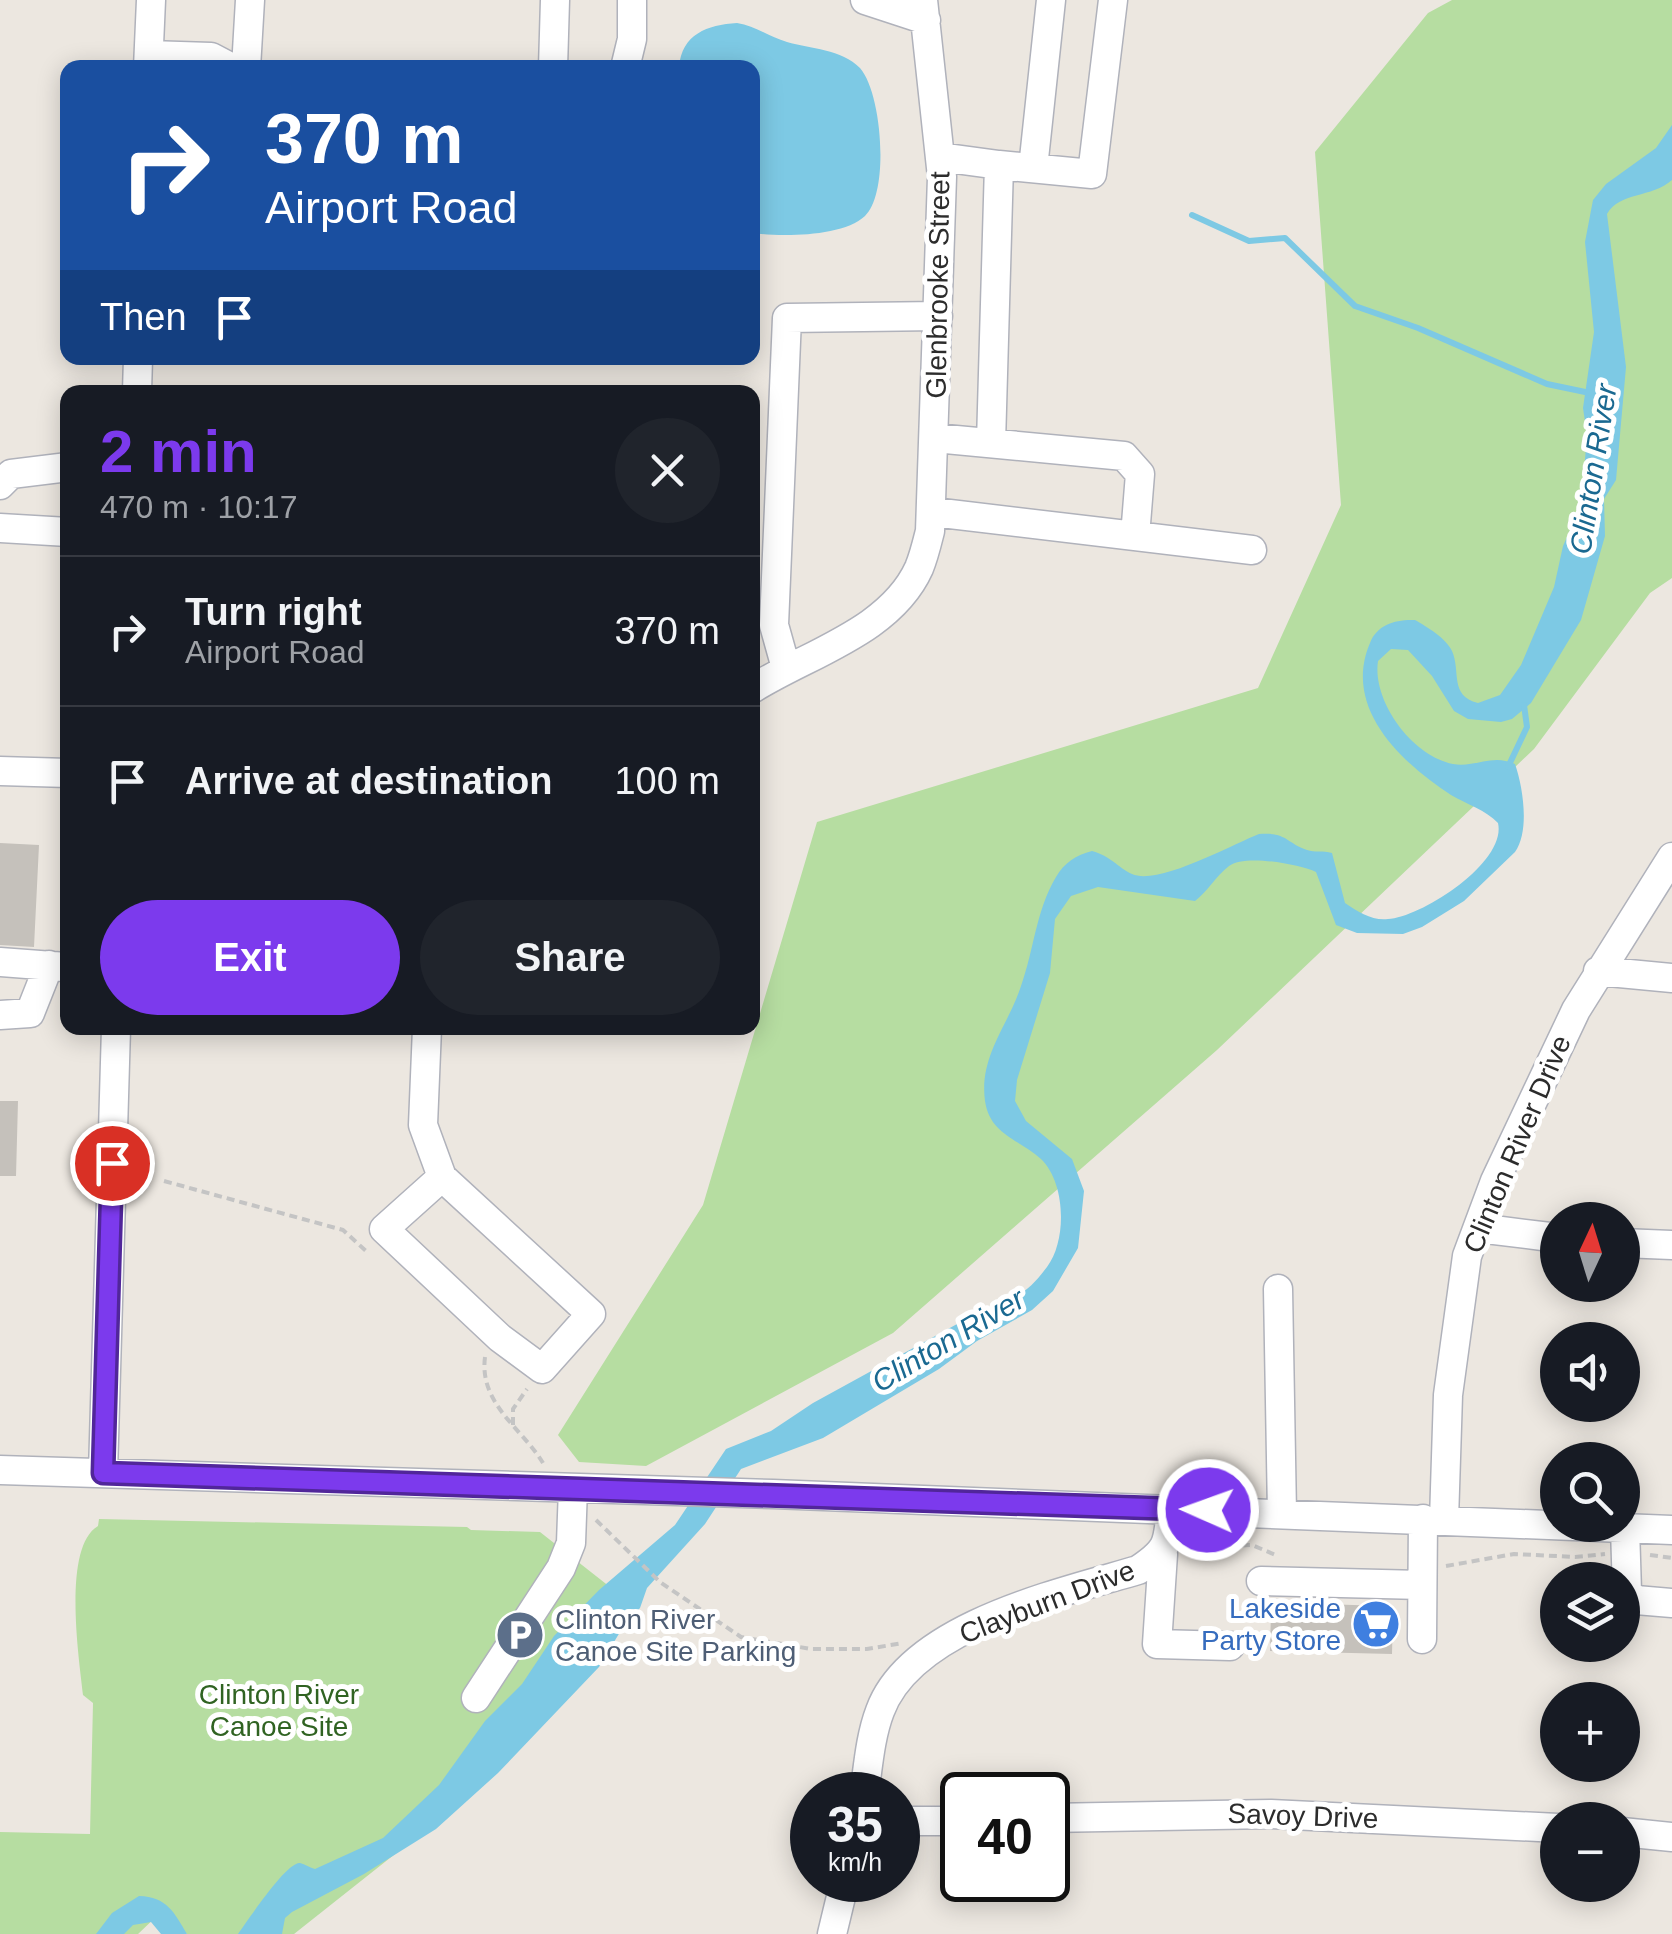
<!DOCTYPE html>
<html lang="en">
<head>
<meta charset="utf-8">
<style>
	body { margin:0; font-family:Helvetica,sans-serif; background:#20242c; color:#f1f3f6; height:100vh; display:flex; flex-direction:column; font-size:38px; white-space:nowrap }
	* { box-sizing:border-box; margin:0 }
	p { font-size:32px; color:#9ea1a6 }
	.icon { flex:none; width:55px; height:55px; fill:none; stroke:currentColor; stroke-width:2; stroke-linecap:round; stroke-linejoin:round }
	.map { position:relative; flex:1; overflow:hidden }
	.drawer { position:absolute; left:60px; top:385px; width:700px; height:650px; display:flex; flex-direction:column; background:#171b24; border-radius:20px; box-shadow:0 5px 25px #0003 }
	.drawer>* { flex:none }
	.banner { position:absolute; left:60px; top:60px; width:700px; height:305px; border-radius:20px; box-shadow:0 5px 25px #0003; background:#1a4fa0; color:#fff; overflow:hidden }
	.needle { width:65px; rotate:4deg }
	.buttons { position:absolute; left:1540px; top:1202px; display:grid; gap:20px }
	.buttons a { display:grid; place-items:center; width:100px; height:100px; border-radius:50%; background:#171b24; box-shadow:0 5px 25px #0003; font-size:50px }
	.speed { position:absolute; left:790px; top:1772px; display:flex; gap:20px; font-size:50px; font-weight:700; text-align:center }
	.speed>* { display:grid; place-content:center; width:130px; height:130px; border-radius:50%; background:#171b24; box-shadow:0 5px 25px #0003; line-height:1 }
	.speed small { font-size:25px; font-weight:400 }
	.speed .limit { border:5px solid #111; border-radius:15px; background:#fff; color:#111 }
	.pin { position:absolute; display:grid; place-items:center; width:85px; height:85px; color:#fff; margin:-42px; border:5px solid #fff; border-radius:50%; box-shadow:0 2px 10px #0007 }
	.me { position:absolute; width:110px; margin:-55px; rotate:272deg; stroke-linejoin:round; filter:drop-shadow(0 0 8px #0008) }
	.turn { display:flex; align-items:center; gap:35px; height:210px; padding:0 40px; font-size:45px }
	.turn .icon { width:130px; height:130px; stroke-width:2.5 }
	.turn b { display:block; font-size:70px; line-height:85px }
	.then { display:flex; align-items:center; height:95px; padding:0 40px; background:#0003; gap:20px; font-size:38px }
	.round { display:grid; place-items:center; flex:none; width:105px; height:105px; border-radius:52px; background:#20242c }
	.head { display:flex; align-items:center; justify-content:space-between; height:170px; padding:0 40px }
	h1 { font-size:60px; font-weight:700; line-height:75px; color:#7c3aed }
	.button { display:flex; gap:20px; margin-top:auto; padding:20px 40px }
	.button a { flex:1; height:115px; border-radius:60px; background:#7c3aed; color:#fff; font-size:40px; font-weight:700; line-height:115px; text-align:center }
	.button a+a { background:#20242c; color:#f1f3f6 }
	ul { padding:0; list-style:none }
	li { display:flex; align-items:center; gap:30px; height:150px; padding:0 40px; border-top:2px solid #363941 }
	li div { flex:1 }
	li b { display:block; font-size:38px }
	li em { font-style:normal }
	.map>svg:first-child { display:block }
</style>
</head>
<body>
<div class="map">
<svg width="1672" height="1934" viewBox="0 0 1672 1934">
	<rect width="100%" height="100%" fill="#ece7e0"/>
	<path fill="#b6dda1" d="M1452 0H1672V578L1650 593 1534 749 1217 1050 893 1333 646 1466 579 1462 558 1435 703 1205 817 822 1258 688 1341 505 1315 152 1428 13Z
		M99 1519 467 1527 471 1530 540 1532 610 1587 491 1778 294 1934H187L159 1914 138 1934H0V1832L90 1834 93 1703 83 1695C79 1658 62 1547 98 1526Z"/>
	<path fill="#7dc9e4" d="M737 23C755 26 770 37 787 42 810 49 842 49 860 68 882 93 890 192 865 216 843 237 780 237 753 233L752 68 679 67C682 34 707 25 737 23Z
		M1672 125V180C1652 198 1619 192 1607 214L1626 367 1616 480 1604 499 1605 536 1581 620 1531 703 1512 719 1501 722 1468 719 1454 711 1432 676 1408 650 1391 649 1378 661C1372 701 1412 756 1453 764 1475 768 1492 753 1515 764 1523 787 1530 831 1515 852L1464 901 1422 927 1403 934 1357 933 1336 925 1316 872C1299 864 1244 854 1229 866 1216 876 1208 891 1195 901L1098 887 1071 896 1055 919 1050 973 1017 1080 1015 1101 1026 1121 1072 1159 1084 1191 1078 1248 1053 1291 1032 1310 977 1341 939 1369 823 1438 741 1469 705 1524 647 1588 640 1608 623 1627 599 1667 498 1773 436 1829 364 1874 292 1912 285 1918 282 1934H238C247 1922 286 1862 300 1863 305 1864 310 1868 315 1869L383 1838 439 1785 485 1721 522 1684 554 1636 599 1590 675 1525 726 1449 771 1431 813 1403 999 1301C1023 1297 1033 1285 1047 1267 1067 1241 1066 1183 1041 1159 1019 1139 990 1135 985 1101 979 1056 1008 1026 1021 986 1034 950 1036 910 1056 877 1064 863 1076 855 1092 851 1111 856 1117 867 1132 874 1158 886 1233 844 1259 834 1287 832 1285 842 1307 850 1315 853 1323 850 1332 853L1345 903C1358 912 1373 921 1388 919 1422 917 1507 862 1498 823 1486 810 1466 804 1451 795 1402 763 1342 708 1370 643 1377 624 1397 619 1415 620 1427 627 1446 638 1452 651 1461 671 1449 696 1478 703L1500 695 1521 665 1554 587 1563 546 1577 515 1583 484 1587 435 1583 408 1594 332 1585 242 1593 200 1606 184 1656 148Z
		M139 1896C167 1897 174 1912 187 1934H161L151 1922 133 1925 124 1934H96L112 1913Z"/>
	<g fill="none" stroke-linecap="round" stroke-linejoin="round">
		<path stroke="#7dc9e4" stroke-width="6" d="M1192 215 1249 241 1285 238 1355 306 1418 328 1547 384 1590 393
			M1508 767 1527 727 1524 705"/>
	</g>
	<path fill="#c5c1bb" d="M0 843 39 845 34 947 0 945Z
		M0 1101H18L16 1176H0Z
		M1321 1604 1386 1606 1393 1613 1392 1654 1270 1651 1271 1609 1316 1610Z"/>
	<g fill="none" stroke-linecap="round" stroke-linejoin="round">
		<g stroke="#b0b2bb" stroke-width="31">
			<path id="minor" d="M865 0 926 20
				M149 55 211 57 232 68
				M148 68 151 0
				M246 68 250 0
				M553 68 555 0
				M625 68 632 39V0
				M940 157 999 165 991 443
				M999 165 1092 174 1113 0
				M1033 168 1051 0
				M137 392 138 358
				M0 485 11 474 68 467
				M933 512 1135 536 1140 474 1124 456 935 438
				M0 528 68 532
				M1135 536 1252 550
				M786 668 774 625 787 318 938 316
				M752 689C807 654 890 632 919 568 924 556 927 543 930 531L942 177 923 0
				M0 771 68 773
				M0 962 66 967
				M1598 971 1672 978
				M0 1015 30 1013 49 965
				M427 1028 423 1125 442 1177 591 1314 542 1369 500 1338 384 1229 442 1177
				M1478 1228 1558 1238
				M1622 1243 1672 1245
				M1278 1289 1282 1514
				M0 1470 773 1494 1672 1530
				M103 1473 116 1028
				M1444 1520 1448 1395 1467 1256 1495 1181 1576 1010 1672 857
				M1625 1528 1627 1592 1636 1600 1672 1603
				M1163 1554 1157 1644 1230 1646
				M1261 1581 1422 1585
				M1422 1639 1423 1519
				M476 1698 561 1568 571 1543 573 1488
				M864 1795C868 1768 870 1737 880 1711 911 1626 1060 1593 1138 1570 1168 1550 1168 1544 1171 1509
				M1048 1818 1271 1814 1558 1828
				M898 1821H962
				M1622 1832 1672 1837
				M832 1934 845 1880"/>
		</g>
		<path stroke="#c4c4c4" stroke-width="4" stroke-dasharray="8 5" stroke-linecap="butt" d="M164 1181 343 1230 366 1251 368 1248
			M485 1357C479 1404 521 1427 543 1463
			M513 1425V1409L527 1389
			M596 1520 660 1582 741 1637 811 1649H867L903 1643
			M1190 1548 1252 1545 1278 1556
			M1650 1555 1672 1558
			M1446 1566 1514 1554 1575 1557 1605 1554"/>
		<use href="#minor" stroke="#fff" stroke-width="28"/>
	</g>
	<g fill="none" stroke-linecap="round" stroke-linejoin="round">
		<g stroke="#51269a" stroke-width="25">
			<path id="route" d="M112 1163 103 1473 1208 1510"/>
		</g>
		<use href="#route" stroke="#7c3aed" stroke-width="18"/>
	</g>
	<defs>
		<g id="supermarket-disc" transform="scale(2.5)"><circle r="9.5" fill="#3f7fe0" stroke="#fff"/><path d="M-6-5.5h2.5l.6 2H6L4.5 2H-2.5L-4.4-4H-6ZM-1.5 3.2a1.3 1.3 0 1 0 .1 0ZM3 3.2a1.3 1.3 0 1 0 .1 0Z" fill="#fff"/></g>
		<g id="parking-disc" transform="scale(2.5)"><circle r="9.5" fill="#5c6f8a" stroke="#fff"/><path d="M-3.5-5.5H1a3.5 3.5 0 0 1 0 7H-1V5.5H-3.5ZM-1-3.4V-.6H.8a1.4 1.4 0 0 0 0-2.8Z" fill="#fff"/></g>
	</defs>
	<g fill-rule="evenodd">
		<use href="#supermarket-disc" x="1376" y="1624"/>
		<use href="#parking-disc" x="520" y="1635"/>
	</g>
	<g text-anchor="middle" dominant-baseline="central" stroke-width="10" stroke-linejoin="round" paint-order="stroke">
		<g font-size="28" fill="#2c2c2c" stroke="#fff">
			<text transform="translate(938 285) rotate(-89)">Glenbrooke Street</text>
			<text transform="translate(1517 1144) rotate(-67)">Clinton River Drive</text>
			<text transform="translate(1047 1602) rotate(-21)">Clayburn Drive</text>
			<text transform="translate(1303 1816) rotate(2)">Savoy Drive</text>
		</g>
		<g font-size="28" fill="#366cbe" stroke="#fff" text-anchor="end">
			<text x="1341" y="1608">Lakeside<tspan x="1341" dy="32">Party Store</tspan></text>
		</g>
		<g font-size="28" fill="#4e5e75" stroke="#fff" text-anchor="start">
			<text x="555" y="1619">Clinton River<tspan x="555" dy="32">Canoe Site Parking</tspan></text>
		</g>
		<g font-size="28" fill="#306322" stroke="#fff">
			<text x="279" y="1694">Clinton River<tspan x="279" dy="32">Canoe Site</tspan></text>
		</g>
		<g font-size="30" font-style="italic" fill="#1a6991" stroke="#fff">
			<text transform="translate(1593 469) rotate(-81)">Clinton River</text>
			<text transform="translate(948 1340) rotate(-31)">Clinton River</text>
		</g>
	</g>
</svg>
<div class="buttons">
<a><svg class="needle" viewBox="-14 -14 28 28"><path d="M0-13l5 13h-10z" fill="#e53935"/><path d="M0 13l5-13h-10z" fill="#9ea1a6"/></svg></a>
<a><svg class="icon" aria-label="sound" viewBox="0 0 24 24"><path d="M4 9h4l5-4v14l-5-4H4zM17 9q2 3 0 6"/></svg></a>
<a><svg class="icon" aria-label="search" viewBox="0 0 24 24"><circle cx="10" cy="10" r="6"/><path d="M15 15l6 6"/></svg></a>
<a><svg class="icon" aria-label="layers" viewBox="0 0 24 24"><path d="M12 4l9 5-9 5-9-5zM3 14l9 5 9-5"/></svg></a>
<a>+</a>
<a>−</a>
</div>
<div class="speed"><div>35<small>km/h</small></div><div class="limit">40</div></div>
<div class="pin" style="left:112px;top:1163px;background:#d93025"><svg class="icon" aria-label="arrive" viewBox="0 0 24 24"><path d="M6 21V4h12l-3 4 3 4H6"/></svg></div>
<svg class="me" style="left:1208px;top:1510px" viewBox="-20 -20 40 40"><circle r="17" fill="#7c3aed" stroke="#fff" stroke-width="3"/><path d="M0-11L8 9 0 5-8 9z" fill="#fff"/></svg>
<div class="banner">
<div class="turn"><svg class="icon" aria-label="right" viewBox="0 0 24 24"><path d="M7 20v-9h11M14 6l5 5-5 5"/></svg><div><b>370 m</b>Airport Road</div></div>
<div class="then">Then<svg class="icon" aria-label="arrive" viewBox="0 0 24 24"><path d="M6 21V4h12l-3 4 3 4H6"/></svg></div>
</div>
<section class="drawer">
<div class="head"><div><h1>2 min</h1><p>470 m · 10:17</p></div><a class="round"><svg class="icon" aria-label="close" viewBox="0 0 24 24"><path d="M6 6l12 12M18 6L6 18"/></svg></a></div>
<ul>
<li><svg class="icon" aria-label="right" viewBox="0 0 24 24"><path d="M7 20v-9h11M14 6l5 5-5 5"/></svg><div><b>Turn right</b><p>Airport Road</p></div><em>370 m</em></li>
<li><svg class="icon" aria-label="arrive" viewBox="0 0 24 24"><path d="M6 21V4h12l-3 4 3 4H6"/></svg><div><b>Arrive at destination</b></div><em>100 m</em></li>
</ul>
<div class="button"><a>Exit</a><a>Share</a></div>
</section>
</div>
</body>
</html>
